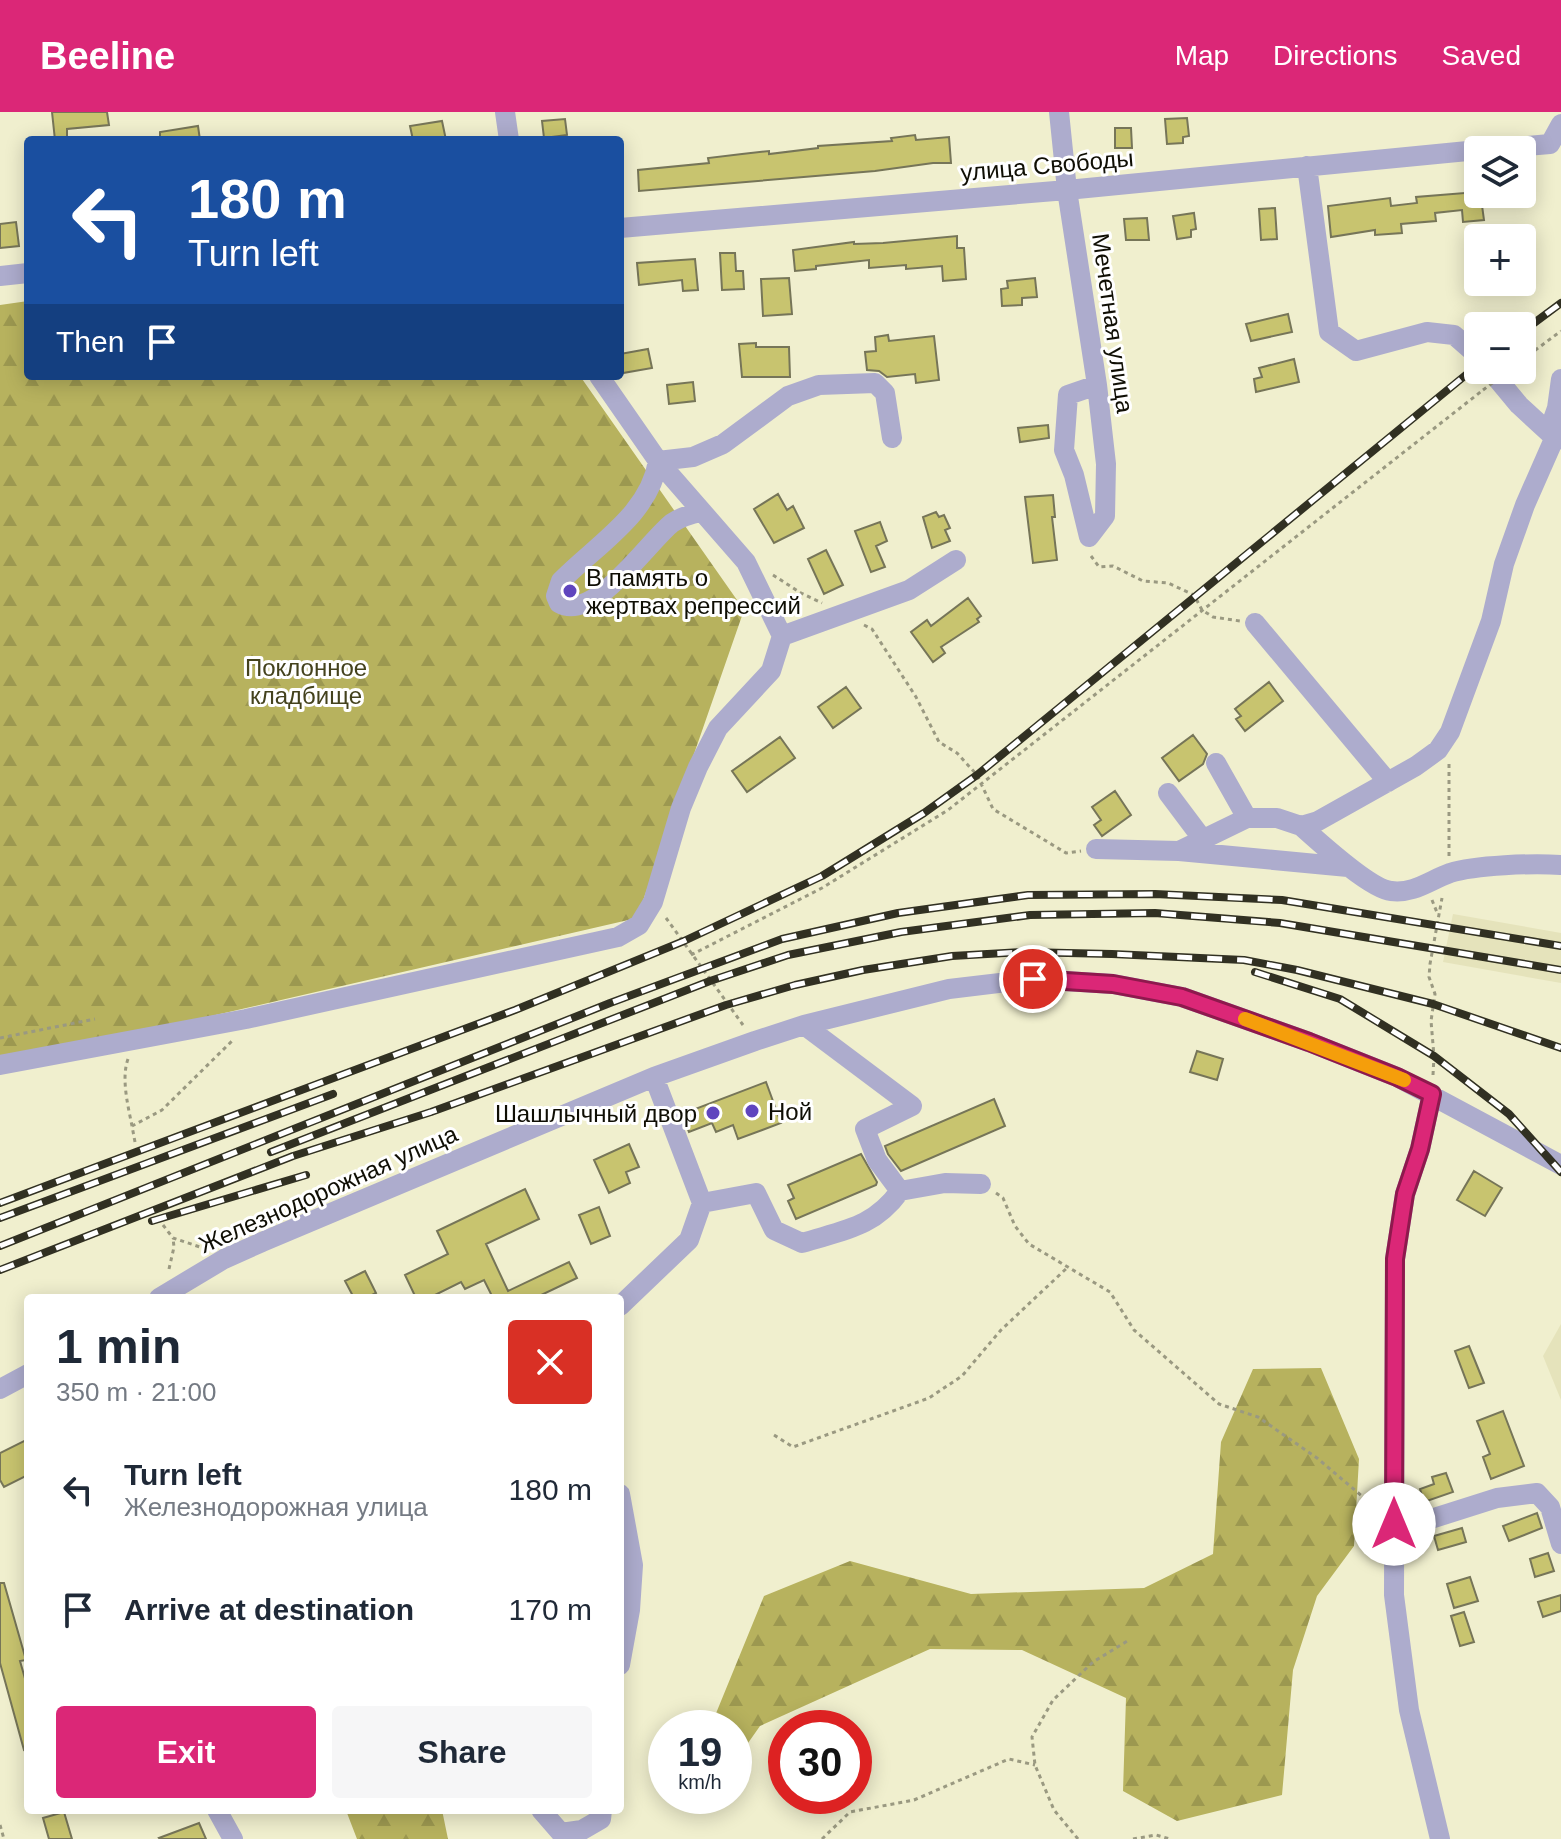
<!DOCTYPE html>
<html lang="en">
<head>
<meta charset="utf-8">
<style>
	body { margin:0; font-family:Arial,sans-serif; background:#f6f6f7; color:#1f2937; height:100vh; display:flex; flex-direction:column; font-size:30px; white-space:nowrap }
	* { box-sizing:border-box; margin:0 }
	p { font-size:26px; color:#747a83 }
	.icon { flex:none; width:44px; height:44px; fill:none; stroke:currentColor; stroke-width:2; stroke-linecap:round; stroke-linejoin:round }
	.map { position:relative; flex:1; overflow:hidden }
	.panel { position:absolute; left:24px; top:1182px; width:600px; height:520px; display:flex; flex-direction:column; background:#fff; border-radius:8px; box-shadow:0 4px 20px #0003 }
	.panel>* { flex:none }
	.hud { position:absolute; left:24px; top:24px; width:600px; height:244px; border-radius:8px; box-shadow:0 4px 20px #0003; background:#1a4fa0; color:#fff; overflow:hidden }
	.controls { position:absolute; left:1464px; top:24px; display:grid; gap:16px }
	.controls a { display:grid; place-items:center; width:72px; height:72px; border-radius:8px; background:#fff; box-shadow:0 4px 20px #0003; font-size:40px }
	.speed { position:absolute; left:648px; top:1598px; display:flex; gap:16px; font-size:40px; font-weight:700; text-align:center }
	.speed>* { display:grid; place-content:center; width:104px; height:104px; border-radius:50%; background:#fff; box-shadow:0 4px 20px #0003; line-height:1 }
	.speed small { font-size:20px; font-weight:400 }
	.speed .limit { border:12px solid #d22; background:#fff; color:#111 }
	.pin { position:absolute; display:grid; place-items:center; width:68px; height:68px; color:#fff; margin:-34px; border:4px solid #fff; border-radius:50%; box-shadow:0 2px 8px #0007 }
	.me { position:absolute; width:88px; margin:-44px; rotate:0deg; stroke-linejoin:round; filter:drop-shadow(0 0 6px #0008) }
	.turn { display:flex; align-items:center; gap:28px; height:168px; padding:0 32px; font-size:36px }
	.turn .icon { width:104px; height:104px; stroke-width:2.5 }
	.turn b { display:block; font-size:56px; line-height:68px }
	.then { display:flex; align-items:center; height:76px; padding:0 32px; background:#0003; gap:16px; font-size:30px }
	.round { display:grid; place-items:center; flex:none; width:84px; height:84px; border-radius:8px; background:#f6f6f7 }
	.overview { display:flex; align-items:center; justify-content:space-between; height:136px; padding:0 32px }
	h1 { font-size:48px; font-weight:800; line-height:60px }
	.primary-button { display:flex; gap:16px; margin-top:auto; padding:16px 32px }
	.primary-button a { flex:1; height:92px; border-radius:8px; background:#db2777; color:#fff; font-size:32px; font-weight:800; line-height:92px; text-align:center }
	.primary-button a+a { background:#f6f6f7; color:#1f2937 }
	ul { padding:0; list-style:none }
	li { display:flex; align-items:center; gap:24px; height:120px; padding:0 32px }
	li div { flex:1 }
	li b { display:block; font-size:30px }
	li em { font-style:normal }
	header { display:flex; align-items:center; gap:48px; box-sizing:border-box; height:112px; padding:0 40px; background:#db2777; color:#fff }
	header strong { font-size:38px }
	nav { display:flex; gap:44px; margin-inline-start:auto; font-size:28px }
	.map>svg:first-child { display:block }
</style>
</head>
<body>
<header>
<strong>Beeline</strong>
<nav><a>Map</a><a>Directions</a><a>Saved</a></nav>
</header>
<div class="map">
<svg width="1561" height="1727" viewBox="0 0 1561 1727">
	<defs>
		<pattern id="forest-firs" width="22" height="20" patternUnits="userSpaceOnUse" patternTransform="scale(2)"><rect width="22" height="20" fill="#b7b25e"/><path d="M5 1l3.5 6h-7zM16 11l3.5 6h-7z" fill="#9c9850"/></pattern>
	</defs>
	<rect width="100%" height="100%" fill="#f0efce"/>
	<path fill="#e5e3bb" d="M1453 802 1561 821V871L1443 850Z
		M1561 1212V1288L1543 1244Z"/>
	<path fill="url(#forest-firs)" d="M28 189V264H580L744 498 637 806 207 905 0 946V193Z
		M1321 1256 1359 1347 1354 1434 1317 1484 1293 1558 1282 1683 1177 1709 1123 1679 1126 1586 1022 1538 930 1537 760 1614 734 1651V1616H710L764 1484 850 1449 971 1482 1144 1476 1213 1442 1221 1330 1253 1257Z
		M353 1698H442L448 1727H357L347 1701Z"/>
	<path fill="#c8c46f" stroke="#767558" stroke-width="2" d="M52 0H107L109 13 67 17V28H55Z
		M1187 6 1189 24 1183 25V31L1167 32 1165 7Z
		M565 7 567 23 544 26 542 9Z
		M442 9 446 28H413L410 14Z
		M198 14 200 28H160V20Z
		M1115 16H1131L1132 36H1115Z
		M915 23 916 28 949 25 951 51H933L875 59 639 79 638 58 709 51 708 46 742 42 769 39V42L818 36V34L892 29 891 26Z
		M1477 80V86H1481L1484 108 1463 110 1462 98 1435 101 1436 109 1401 112 1402 121 1375 123V118L1331 125 1328 94 1390 86 1391 94 1417 91 1416 85Z
		M1275 96 1277 127 1261 128 1259 97Z
		M1194 101 1196 117 1191 118V125L1177 127 1173 104Z
		M1147 106 1149 128H1126L1124 107Z
		M16 110 19 134 0 136V112Z
		M957 124V136H964L966 167 943 169 942 154 906 157V153L869 156V148L816 154V157L795 159 793 138 854 130V132L883 131Z
		M720 141H735L736 159H743L744 177 722 178Z
		M695 147 698 178 683 179 682 168 639 173 637 151Z
		M789 166 792 202 763 204 761 167Z
		M1035 166 1037 185 1022 186V193L1002 194 1001 177 1008 176 1007 169Z
		M1288 202 1292 220 1251 229 1246 212Z
		M888 223 889 229 934 224 939 268 916 271 915 262 887 265 879 259 867 258 865 240 876 239 875 225Z
		M756 231V235H789L790 265H742L739 232Z
		M648 237 652 256 623 261 620 242Z
		M1294 247 1299 270 1256 280 1254 267 1262 265 1259 256Z
		M693 270 695 289 669 292 667 273Z
		M1048 313 1049 326 1020 330 1018 316Z
		M778 382 787 398 793 394 804 416 774 431 754 397Z
		M1053 383 1055 405H1052L1057 448 1033 451 1025 385Z
		M936 400 939 405 944 403 950 416 945 418 950 429 932 436 923 405Z
		M880 410 887 429 876 434 885 455 871 460 855 419Z
		M826 438 843 473 824 482 808 447Z
		M968 486 981 504 977 507 979 510 941 535 945 541 933 550 911 520 927 508 931 514Z
		M1269 570 1283 589 1245 619 1236 607 1241 604 1235 597Z
		M846 575 861 596 833 616 818 595Z
		M1193 623 1207 642 1203 652 1179 669 1162 646Z
		M780 625 795 646 747 680 732 659Z
		M1115 679 1131 703 1102 724 1094 713 1101 708 1092 695Z
		M1197 939 1223 947 1217 968 1190 960Z
		M766 970 781 1011 738 1027 733 1013 716 1020 712 1011 689 1020 682 1002Z
		M994 987 1005 1014 901 1059 888 1042 885 1034Z
		M629 1032 639 1055 626 1060 630 1071 609 1081 594 1048Z
		M861 1042 877 1070 876 1073 796 1107 788 1089 794 1086 788 1073Z
		M1474 1059 1502 1076 1485 1104 1457 1088Z
		M525 1077 539 1107 486 1132 508 1179 569 1150 577 1166 535 1186H493L484 1168 465 1177 461 1170 429 1186H416L405 1163 448 1142 437 1119Z
		M599 1095 610 1124 591 1132 579 1103Z
		M365 1159 376 1181 366 1186H354L345 1169Z
		M1469 1234 1484 1271 1469 1276 1455 1239Z
		M1503 1299 1524 1354 1491 1367 1483 1345 1490 1342 1477 1309Z
		M28 1327V1363L4 1375 0 1368V1341Z
		M1446 1361 1453 1380 1424 1390 1420 1377 1434 1372 1432 1365Z
		M1537 1401 1542 1416 1509 1429 1503 1414Z
		M1462 1416 1466 1430 1438 1438 1434 1424Z
		M1548 1441 1554 1459 1535 1465 1530 1447Z
		M1470 1465 1478 1489 1454 1496 1447 1472Z
		M0 1471H4L26 1548 20 1549 28 1577V1637L24 1638 0 1551Z
		M1561 1483V1499L1543 1505 1538 1490Z
		M1464 1500 1474 1530 1460 1534 1451 1504Z
		M64 1700 72 1727H49L43 1706Z
		M199 1711 206 1727H160L159 1726Z"/>
	<g fill="none" stroke-linecap="round" stroke-linejoin="round">
		<path stroke="#9a9981" stroke-width="3" stroke-dasharray="4 4" stroke-linecap="butt" d="M1522 248 1561 219
			M1091 444 1099 455 1113 454 1143 469 1168 471 1194 483 1202 498 1213 505 1240 509
			M773 463 801 481 822 491
			M864 513 872 517 916 585 939 630 957 641 977 663 993 697 1066 741 1081 739
			M1449 652V744
			M1432 788 1438 803
			M666 806 743 913
			M691 843 822 776 948 698 1483 278
			M0 926 95 907
			M128 947C121 966 128 994 132 1014
			M1433 963 1434 944 1431 909 1435 882 1429 865 1430 852 1442 786
			M135 1030 132 1014 162 998 234 927
			M996 1081 1003 1086 1015 1114 1029 1132 1110 1180 1134 1218 1219 1292 1258 1305 1317 1346 1376 1396
			M163 1113 173 1126 206 1137
			M169 1157 174 1135 173 1126
			M774 1323 793 1335 929 1286 962 1264 1001 1218 1068 1155
			M0 1713 4 1727
			M822 1727 850 1700 914 1688 1009 1647 1035 1653
			M1078 1727 1054 1698 1035 1653 1032 1625 1053 1588 1093 1550 1129 1528
			M1133 1727 1156 1723 1170 1727"/>
		<path stroke="#adaccd" stroke-width="20" d="M505 0 509 28
			M1059 0 1067 78 1097 273 1106 352 1105 404 1089 425
			M1482 38 1550 32 1561 12
			M1307 54 1329 220 1356 239 1427 220 1454 223 1478 244
			M620 116 1067 78 1478 38
			M0 164 28 161
			M1490 258 1519 293 1557 328
			M599 264 658 349 746 450 782 524
			M701 400C691 402 681 405 672 411 647 431 594 511 559 491L556 484 561 469C596 433 650 402 658 349L693 345 723 332 788 284 819 273 875 271 885 281 892 326
			M1089 425 1074 363 1064 338 1068 283 1097 273
			M1255 511 1388 670
			M782 524 909 478 956 448
			M1216 651 1247 706H1277L1301 714 1318 709 1416 654 1438 638 1450 620 1491 509 1504 452 1525 393 1554 327 1552 310 1557 296 1561 267
			M1168 681 1204 729
			M1301 714C1319 730 1370 777 1391 779 1414 782 1430 768 1450 761 1475 753 1534 751 1561 753
			M1096 737 1179 739 1247 706
			M1179 739 1348 755
			M804 913 912 994 865 1017 877 1048 900 1079
			M0 953 246 907 618 825 639 813 653 790 681 696 698 655 718 616 771 559 782 524
			M1432 982 1420 1037 1405 1082 1395 1147 1394 1483 1409 1598 1440 1727
			M702 1091 756 1081 774 1118 802 1131C844 1118 873 1116 900 1079L945 1071 981 1072
			M159 1186 224 1147 262 1130 654 965 755 929 804 913 949 877 1033 867 1113 872 1182 885 1309 930 1397 965 1561 1053
			M620 1194 689 1128 702 1091 654 965
			M0 1277 28 1262
			M620 1382 633 1453 630 1498 620 1553
			M1394 1412H1415L1497 1386 1537 1381 1550 1395 1561 1432
			M217 1698 233 1727
			M541 1698 561 1721 582 1718 601 1707 602 1698"/>
		<g stroke="#313022" stroke-width="8">
			<path id="rail" d="M1522 220 1561 191
				M1255 860 1340 887 1434 944 1509 1002 1561 1060
				M271 1040 710 869 788 843 901 820 1030 803 1155 801 1280 811 1561 858
				M0 1091 515 898 684 829 822 764 924 701 977 663 1478 253
				M0 1106 333 982
				M152 1109 306 1063
				M0 1134 610 891 782 827 898 801 1028 783 1155 782 1282 788 1561 834
				M0 1158 293 1044 431 1000 726 893 795 873 863 858 952 844 1023 840 1112 842 1244 848 1297 858 1433 892 1561 936"/>
		</g>
		<use href="#rail" stroke="#fff" stroke-width="5" stroke-dasharray="15" stroke-linecap="butt"/>
		<path stroke="#9a9981" stroke-width="3" stroke-dasharray="4 4" stroke-linecap="butt" d="M1483 278 1503 263"/>
	</g>
	<g fill="none" stroke-linecap="round" stroke-linejoin="round">
		<g stroke="#8e194d" stroke-width="20">
			<path id="route" d="M1033 867 1113 872 1182 885 1309 930 1397 965 1432 982 1420 1037 1405 1082 1395 1147 1394 1412"/>
		</g>
		<use href="#route" stroke="#db2777" stroke-width="14"/>
		<path stroke="#f59e0b" stroke-width="14" d="M1245 907 1404 968"/>
	</g>
	<g fill="#5f45be" stroke="#fff" stroke-width="3">
		<circle cx="570" cy="479" r="8"/>
		<circle cx="752" cy="999" r="8"/>
		<circle cx="713" cy="1001" r="8"/>
	</g>
	<g text-anchor="middle" dominant-baseline="central" stroke-width="6" stroke-linejoin="round" paint-order="stroke">
		<g font-size="24" fill="#0f0e04" stroke="#fff">
			<text transform="translate(1047 53) rotate(-5)">улица Свободы</text>
			<text transform="translate(1113 211) rotate(82)">Мечетная улица</text>
			<text transform="translate(328 1077) rotate(-24)">Железнодорожная улица</text>
		</g>
		<g font-size="24" fill="#0f0e04" stroke="#fff" text-anchor="start">
			<text x="586" y="465">В память о<tspan x="586" dy="28">жертвах репрессий</tspan></text>
			<text x="768" y="999">Ной</text>
			<text x="697" y="1001" text-anchor="end">Шашлычный двор</text>
		</g>
		<g font-size="24" fill="#44421d" stroke="#fff">
			<text x="306" y="555">Поклонное<tspan x="306" dy="28">кладбище</tspan></text>
		</g>
	</g>
</svg>
<div class="controls">
<a><svg class="icon" aria-label="layers" viewBox="0 0 24 24"><path d="M12 4l9 5-9 5-9-5zM3 14l9 5 9-5"/></svg></a>
<a>+</a>
<a>−</a>
</div>
<div class="speed"><div>19<small>km/h</small></div><div class="limit">30</div></div>
<div class="pin" style="left:1033px;top:867px;background:#d93025"><svg class="icon" aria-label="arrive" viewBox="0 0 24 24"><path d="M6 21V4h12l-3 4 3 4H6"/></svg></div>
<svg class="me" style="left:1394px;top:1412px" viewBox="-20 -20 40 40"><circle r="19" fill="#fff"/><path d="M0-13L10 11 0 6-10 11z" fill="#db2777"/></svg>
<div class="hud">
<div class="turn"><svg class="icon" aria-label="left" viewBox="0 0 24 24"><path d="M17 20v-9H6M10 6l-5 5 5 5"/></svg><div><b>180 m</b>Turn left</div></div>
<div class="then">Then<svg class="icon" aria-label="arrive" viewBox="0 0 24 24"><path d="M6 21V4h12l-3 4 3 4H6"/></svg></div>
</div>
<section class="panel">
<div class="overview"><div><h1>1 min</h1><p>350 m · 21:00</p></div><a class="round" style="background:#d93025;color:#fff"><svg class="icon" aria-label="close" viewBox="0 0 24 24"><path d="M6 6l12 12M18 6L6 18"/></svg></a></div>
<ul>
<li><svg class="icon" aria-label="left" viewBox="0 0 24 24"><path d="M17 20v-9H6M10 6l-5 5 5 5"/></svg><div><b>Turn left</b><p>Железнодорожная улица</p></div><em>180 m</em></li>
<li><svg class="icon" aria-label="arrive" viewBox="0 0 24 24"><path d="M6 21V4h12l-3 4 3 4H6"/></svg><div><b>Arrive at destination</b></div><em>170 m</em></li>
</ul>
<div class="primary-button"><a>Exit</a><a>Share</a></div>
</section>
</div>
</body>
</html>
